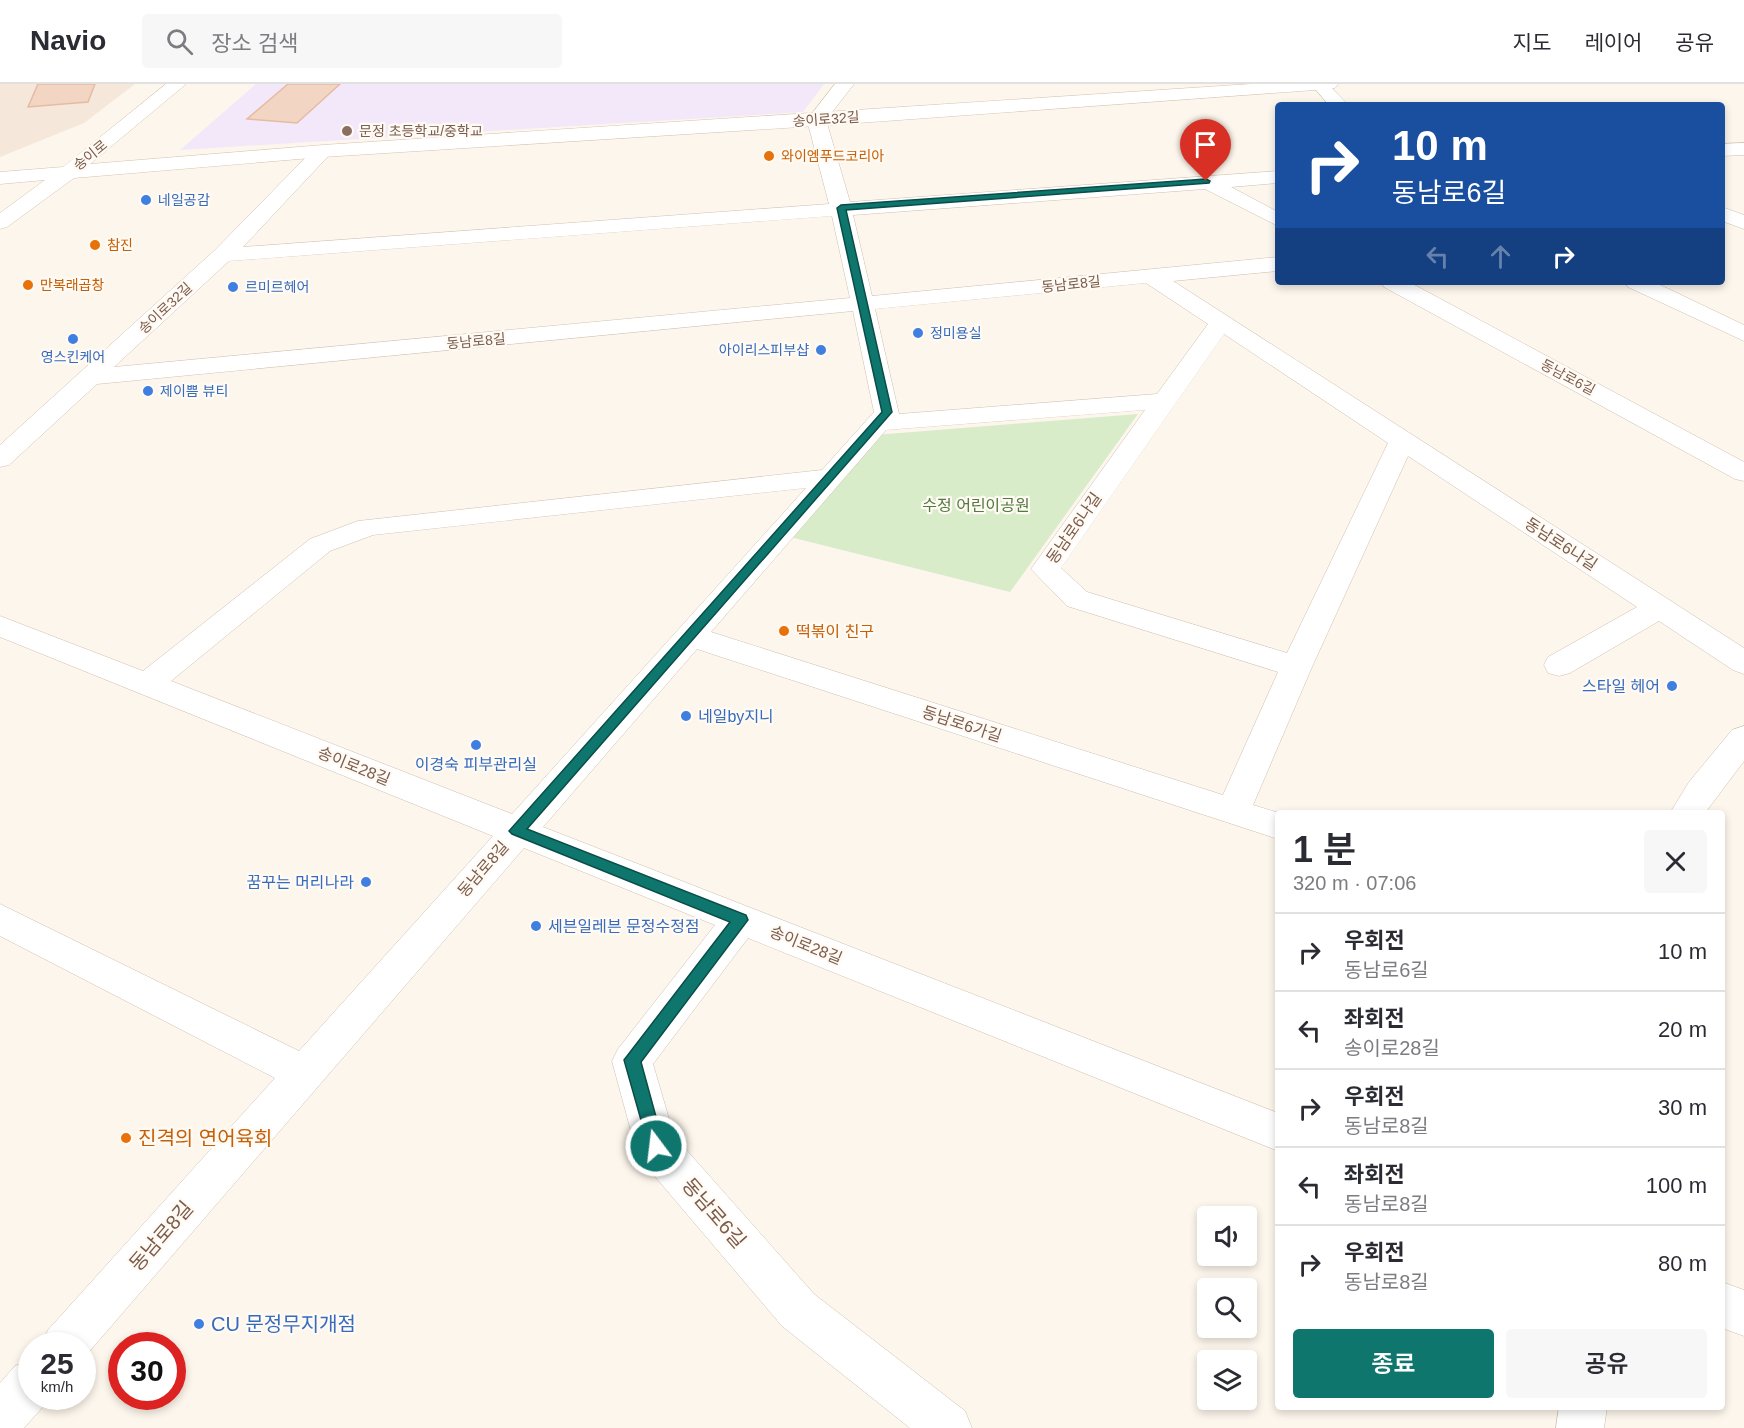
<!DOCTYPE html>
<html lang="ko">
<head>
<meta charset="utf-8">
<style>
	body { margin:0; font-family:Arial,"Noto Sans KR",sans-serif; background:#f7f7f7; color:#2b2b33; height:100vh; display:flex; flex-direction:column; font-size:22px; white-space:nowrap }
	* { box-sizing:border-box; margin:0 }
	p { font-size:20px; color:#7c7c81 }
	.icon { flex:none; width:33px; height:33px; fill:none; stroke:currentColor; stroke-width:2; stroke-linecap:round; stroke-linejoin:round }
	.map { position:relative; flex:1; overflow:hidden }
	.drawer { position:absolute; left:1275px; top:726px; width:450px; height:600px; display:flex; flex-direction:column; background:#fff; border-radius:6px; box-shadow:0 3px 9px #0003 }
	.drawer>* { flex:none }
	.guide { position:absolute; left:1275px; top:18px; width:450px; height:183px; border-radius:6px; box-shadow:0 3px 9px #0003; background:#1a4fa0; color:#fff; overflow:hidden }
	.tools { position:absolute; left:1197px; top:1122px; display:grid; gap:12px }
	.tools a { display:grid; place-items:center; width:60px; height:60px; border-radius:6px; background:#fff; box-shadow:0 3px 9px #0003; font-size:30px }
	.speed { position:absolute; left:18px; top:1248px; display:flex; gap:12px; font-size:30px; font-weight:700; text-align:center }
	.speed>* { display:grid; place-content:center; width:78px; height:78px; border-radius:50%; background:#fff; box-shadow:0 3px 9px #0003; line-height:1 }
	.speed small { font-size:15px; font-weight:400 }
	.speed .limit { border:9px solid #d22; background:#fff; color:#111 }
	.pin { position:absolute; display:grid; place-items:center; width:51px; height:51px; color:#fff; margin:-62px -26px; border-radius:50% 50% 50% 0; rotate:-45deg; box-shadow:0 0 6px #0007 }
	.pin .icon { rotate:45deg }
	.me { position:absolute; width:66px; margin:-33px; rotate:345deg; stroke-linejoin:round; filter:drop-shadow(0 0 4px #0008) }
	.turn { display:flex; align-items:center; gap:21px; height:126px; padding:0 18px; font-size:27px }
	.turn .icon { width:78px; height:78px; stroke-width:2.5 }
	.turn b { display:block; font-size:42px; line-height:51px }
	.lanes { display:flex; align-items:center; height:57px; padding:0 18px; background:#0003; justify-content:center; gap:30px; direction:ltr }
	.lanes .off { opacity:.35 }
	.round { display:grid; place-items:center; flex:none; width:63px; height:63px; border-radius:6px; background:#f7f7f7 }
	.summary { display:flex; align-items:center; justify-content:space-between; height:102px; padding:0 18px }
	h1 { font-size:36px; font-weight:600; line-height:45px }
	.action { display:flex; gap:12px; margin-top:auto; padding:12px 18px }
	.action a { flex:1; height:69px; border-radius:6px; background:#0f766e; color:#fff; font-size:24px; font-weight:600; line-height:69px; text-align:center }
	.action a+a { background:#f7f7f7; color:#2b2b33 }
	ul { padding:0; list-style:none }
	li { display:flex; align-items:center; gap:18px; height:78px; padding:0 18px; border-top:2px solid #e1e1e2 }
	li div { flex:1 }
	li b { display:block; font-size:22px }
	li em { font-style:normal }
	header { display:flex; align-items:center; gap:36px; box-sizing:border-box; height:84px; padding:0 30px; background:#fff; border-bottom:2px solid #e1e1e2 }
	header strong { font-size:28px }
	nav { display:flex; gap:33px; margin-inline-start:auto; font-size:21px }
	.search { width:420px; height:54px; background:#f7f7f7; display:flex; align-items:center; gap:15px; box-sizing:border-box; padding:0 21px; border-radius:6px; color:#7c7c81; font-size:22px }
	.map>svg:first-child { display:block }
</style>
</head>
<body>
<header>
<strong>Navio</strong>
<div class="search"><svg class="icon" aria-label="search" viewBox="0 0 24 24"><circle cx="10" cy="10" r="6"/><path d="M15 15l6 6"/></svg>장소 검색</div>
<nav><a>지도</a><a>레이어</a><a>공유</a></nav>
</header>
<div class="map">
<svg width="1744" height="1344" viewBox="0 0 1744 1344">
	<rect width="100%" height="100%" fill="#fdf6ec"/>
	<path fill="#f5e8da" d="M0 0H135L84 39 0 73Z"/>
	<path fill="#f3e8fa" d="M256 0H824L803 28 180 66Z"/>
	<path fill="#d8ecc9" d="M1138 330 1010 508 790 453 875 351Z"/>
	<path fill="#f3d5c3" stroke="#e6bba3" stroke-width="1.5" d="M38 0H95L88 18 28 23Z
		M288 0H340L297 39 247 35Z"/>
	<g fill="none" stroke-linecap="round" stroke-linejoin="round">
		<g stroke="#d1beb0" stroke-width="1">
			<path id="street" d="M835 0H854L826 36 850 118 1278 87V99L1231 103 1278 128V142L1205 105 853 131 872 212 1278 173V187L1173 197 1744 564V590L1733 586 1659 537 1570 589 1559 592 1548 589 1544 581 1548 573 1637 523 1408 372 1312 583 1253 721 1279 729 1278 755 697 565 543 743 1278 1029V1067L748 854 653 980 674 1052 814 1210 965 1327 972 1344H910L782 1242 641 1076 635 1062 612 977 618 965 715 841 524 764 82 1276V1262H41L48 1246 275 994 0 852V820L299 967 493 752 0 553V532L143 587 310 455 358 437 822 386 874 328 853 227 97 300 9 381 0 383V361L215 166 316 63H330L333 67 243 163 829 120 807 36ZM832 132 850 214 114 283 229 177ZM1146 199 1208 240 1157 310 899 330 875 225ZM1224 250 1388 359 1287 569 1087 508 1061 484ZM1145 326 1031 485 1067 522 1278 588 1223 711 711 548 886 346ZM806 404 512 730 171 597 330 467 373 451Z
				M1311 0H1328L1348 21H1329Z
				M1744 59V71L1722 72V60Z
				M1722 123 1744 131V145L1722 137Z
				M1381 198H1409L1744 378V397L1735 395 1384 203Z
				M1625 198H1654L1744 241V257L1628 203Z
				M1744 642V677L1705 729H1670L1689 698 1732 646Z
				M1722 1198 1744 1206V1252L1722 1244Z
				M32 1276V1312H50L49 1316 24 1344H0V1299L15 1282Z
				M1559 1323H1607L1604 1344H1556Z"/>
		</g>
		<g stroke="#d6c0b0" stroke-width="1">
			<path id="secondary" d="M166 0H186L90 80 323 61 1251 0H1338L1335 4 1329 5 816 42 323 73 74 94 7 143 0 145V129L45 96 0 100V88L63 83Z"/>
		</g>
		<use href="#street" fill="#fff" fill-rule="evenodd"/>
		<use href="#secondary" fill="#fff" fill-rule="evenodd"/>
	</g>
	<path fill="#0f766e" stroke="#0a4d48" stroke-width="1.5" d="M1206 95 1210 97 1209 99 846 126 892 328 527 745 746 831 748 836 641 978 664 1062 662 1068 656 1070 650 1068 624 976 730 838 512 750 509 747 882 328 837 124 841 121Z"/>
	<circle fill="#8d6e63" stroke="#fffaf3" stroke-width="2" cx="347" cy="47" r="6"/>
	<g fill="#e8710a" stroke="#fffaf3" stroke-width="2">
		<circle cx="769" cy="72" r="6"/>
		<circle cx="95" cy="161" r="6"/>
		<circle cx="28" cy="201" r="6"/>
		<circle cx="784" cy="547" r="6"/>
		<circle cx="126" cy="1054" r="6"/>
	</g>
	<g fill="#3f7fe0" stroke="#fffaf3" stroke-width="2">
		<circle cx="146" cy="116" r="6"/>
		<circle cx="233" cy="203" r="6"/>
		<circle cx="918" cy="249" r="6"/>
		<circle cx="73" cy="255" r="6"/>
		<circle cx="821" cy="266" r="6"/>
		<circle cx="148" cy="307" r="6"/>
		<circle cx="1672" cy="602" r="6"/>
		<circle cx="686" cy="632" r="6"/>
		<circle cx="476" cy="661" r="6"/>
		<circle cx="366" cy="798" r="6"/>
		<circle cx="536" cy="842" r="6"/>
		<circle cx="199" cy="1240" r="6"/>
	</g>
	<g text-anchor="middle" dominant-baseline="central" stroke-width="4.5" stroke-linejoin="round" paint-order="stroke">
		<g font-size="14" fill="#7a5c4d" stroke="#fffaf3">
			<text transform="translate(826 35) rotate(-4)">송이로32길</text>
			<text transform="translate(90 71) rotate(-39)">송이로</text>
			<text transform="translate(1071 200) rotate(-6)">동남로8길</text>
			<text transform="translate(165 224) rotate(-43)">송이로32길</text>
			<text transform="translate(476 257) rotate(-5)">동남로8길</text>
			<text transform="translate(1568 293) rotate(28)">동남로6길</text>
		</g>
		<g font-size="14" fill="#785e54" stroke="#fffaf3" text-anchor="start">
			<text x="359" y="47">문정 초등학교/중학교</text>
		</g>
		<g font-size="14" fill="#c56008" stroke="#fffaf3" text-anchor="start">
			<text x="781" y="72">와이엠푸드코리아</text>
			<text x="107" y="161">참진</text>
			<text x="40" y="201">만복래곱창</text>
		</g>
		<g font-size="14" fill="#366cbe" stroke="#fffaf3" text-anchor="start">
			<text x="158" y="116">네일공감</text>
			<text x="245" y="203">르미르헤어</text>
			<text x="930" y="249">정미용실</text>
			<text x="809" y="266" text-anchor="end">아이리스피부샵</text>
			<text x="73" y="273" text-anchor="middle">영스킨케어</text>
			<text x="160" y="307">제이쁨 뷰티</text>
		</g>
		<g font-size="16" fill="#537a41" stroke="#fffaf3">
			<text x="976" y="421">수정 어린이공원</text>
		</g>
		<g font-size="16" fill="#7a5c4d" stroke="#fffaf3">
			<text transform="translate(1074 444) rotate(-55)">동남로6나길</text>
			<text transform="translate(1561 460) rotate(33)">동남로6나길</text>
			<text transform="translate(962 640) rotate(18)">동남로6가길</text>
			<text transform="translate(354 682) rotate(22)">송이로28길</text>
			<text transform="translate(483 785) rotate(-49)">동남로8길</text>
			<text transform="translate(806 861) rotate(22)">송이로28길</text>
		</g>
		<g font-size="16" fill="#c56008" stroke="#fffaf3" text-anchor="start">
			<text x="796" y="547">떡볶이 친구</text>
		</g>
		<g font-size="16" fill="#366cbe" stroke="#fffaf3" text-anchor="end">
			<text x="1660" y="602">스타일 헤어</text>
			<text x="698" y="632" text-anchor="start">네일by지니</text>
			<text x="476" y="680" text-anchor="middle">이경숙 피부관리실</text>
			<text x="354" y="798">꿈꾸는 머리나라</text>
			<text x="548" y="842" text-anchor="start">세븐일레븐 문정수정점</text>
		</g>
		<g font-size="20" fill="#c56008" stroke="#fffaf3" text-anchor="start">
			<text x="138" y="1054">진격의 연어육회</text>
		</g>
		<g font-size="20" fill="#7a5c4d" stroke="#fffaf3">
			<text transform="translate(714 1129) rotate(49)">동남로6길</text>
			<text transform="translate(161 1152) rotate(-49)">동남로8길</text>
		</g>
		<g font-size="20" fill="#366cbe" stroke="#fffaf3" text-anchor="start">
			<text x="211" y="1240">CU 문정무지개점</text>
		</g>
	</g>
</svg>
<div class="tools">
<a><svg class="icon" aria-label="sound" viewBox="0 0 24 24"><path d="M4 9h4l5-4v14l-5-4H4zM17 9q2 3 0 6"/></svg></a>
<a><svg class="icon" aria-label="search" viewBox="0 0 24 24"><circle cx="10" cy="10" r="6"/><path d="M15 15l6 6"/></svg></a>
<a><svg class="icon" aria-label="layers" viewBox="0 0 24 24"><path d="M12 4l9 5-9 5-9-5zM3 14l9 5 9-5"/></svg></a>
</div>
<div class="speed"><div>25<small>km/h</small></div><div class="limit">30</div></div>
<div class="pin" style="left:1206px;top:97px;background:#d93025"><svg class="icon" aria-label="arrive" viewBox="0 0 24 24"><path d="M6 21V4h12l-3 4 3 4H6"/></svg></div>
<svg class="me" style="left:656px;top:1062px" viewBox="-20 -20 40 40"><circle r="17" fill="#0f766e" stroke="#fff" stroke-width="3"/><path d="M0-11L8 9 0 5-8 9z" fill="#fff"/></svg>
<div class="guide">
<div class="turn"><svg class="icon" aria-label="right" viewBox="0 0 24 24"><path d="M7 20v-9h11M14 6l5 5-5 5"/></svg><div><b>10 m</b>동남로6길</div></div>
<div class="lanes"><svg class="icon off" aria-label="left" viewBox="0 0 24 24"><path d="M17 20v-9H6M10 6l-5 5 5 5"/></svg><svg class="icon off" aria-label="ahead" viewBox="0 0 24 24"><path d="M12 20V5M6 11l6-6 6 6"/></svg><svg class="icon" aria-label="right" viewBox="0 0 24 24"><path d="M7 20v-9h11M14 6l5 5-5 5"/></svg></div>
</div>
<section class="drawer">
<div class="summary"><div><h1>1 분</h1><p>320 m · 07:06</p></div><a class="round"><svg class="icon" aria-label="close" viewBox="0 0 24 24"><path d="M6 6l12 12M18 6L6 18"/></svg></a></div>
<ul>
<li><svg class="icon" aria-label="right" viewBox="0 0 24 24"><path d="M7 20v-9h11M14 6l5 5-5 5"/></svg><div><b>우회전</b><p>동남로6길</p></div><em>10 m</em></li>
<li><svg class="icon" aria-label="left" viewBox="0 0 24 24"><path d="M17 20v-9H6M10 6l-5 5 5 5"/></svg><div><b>좌회전</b><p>송이로28길</p></div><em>20 m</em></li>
<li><svg class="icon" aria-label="right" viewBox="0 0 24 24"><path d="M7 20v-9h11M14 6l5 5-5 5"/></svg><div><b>우회전</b><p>동남로8길</p></div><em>30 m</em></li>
<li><svg class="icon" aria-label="left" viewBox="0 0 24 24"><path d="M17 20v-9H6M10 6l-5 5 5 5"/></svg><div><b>좌회전</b><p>동남로8길</p></div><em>100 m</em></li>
<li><svg class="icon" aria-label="right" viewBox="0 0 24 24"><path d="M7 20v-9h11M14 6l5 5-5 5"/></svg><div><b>우회전</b><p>동남로8길</p></div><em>80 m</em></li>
</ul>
<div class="action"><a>종료</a><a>공유</a></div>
</section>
</div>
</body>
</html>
